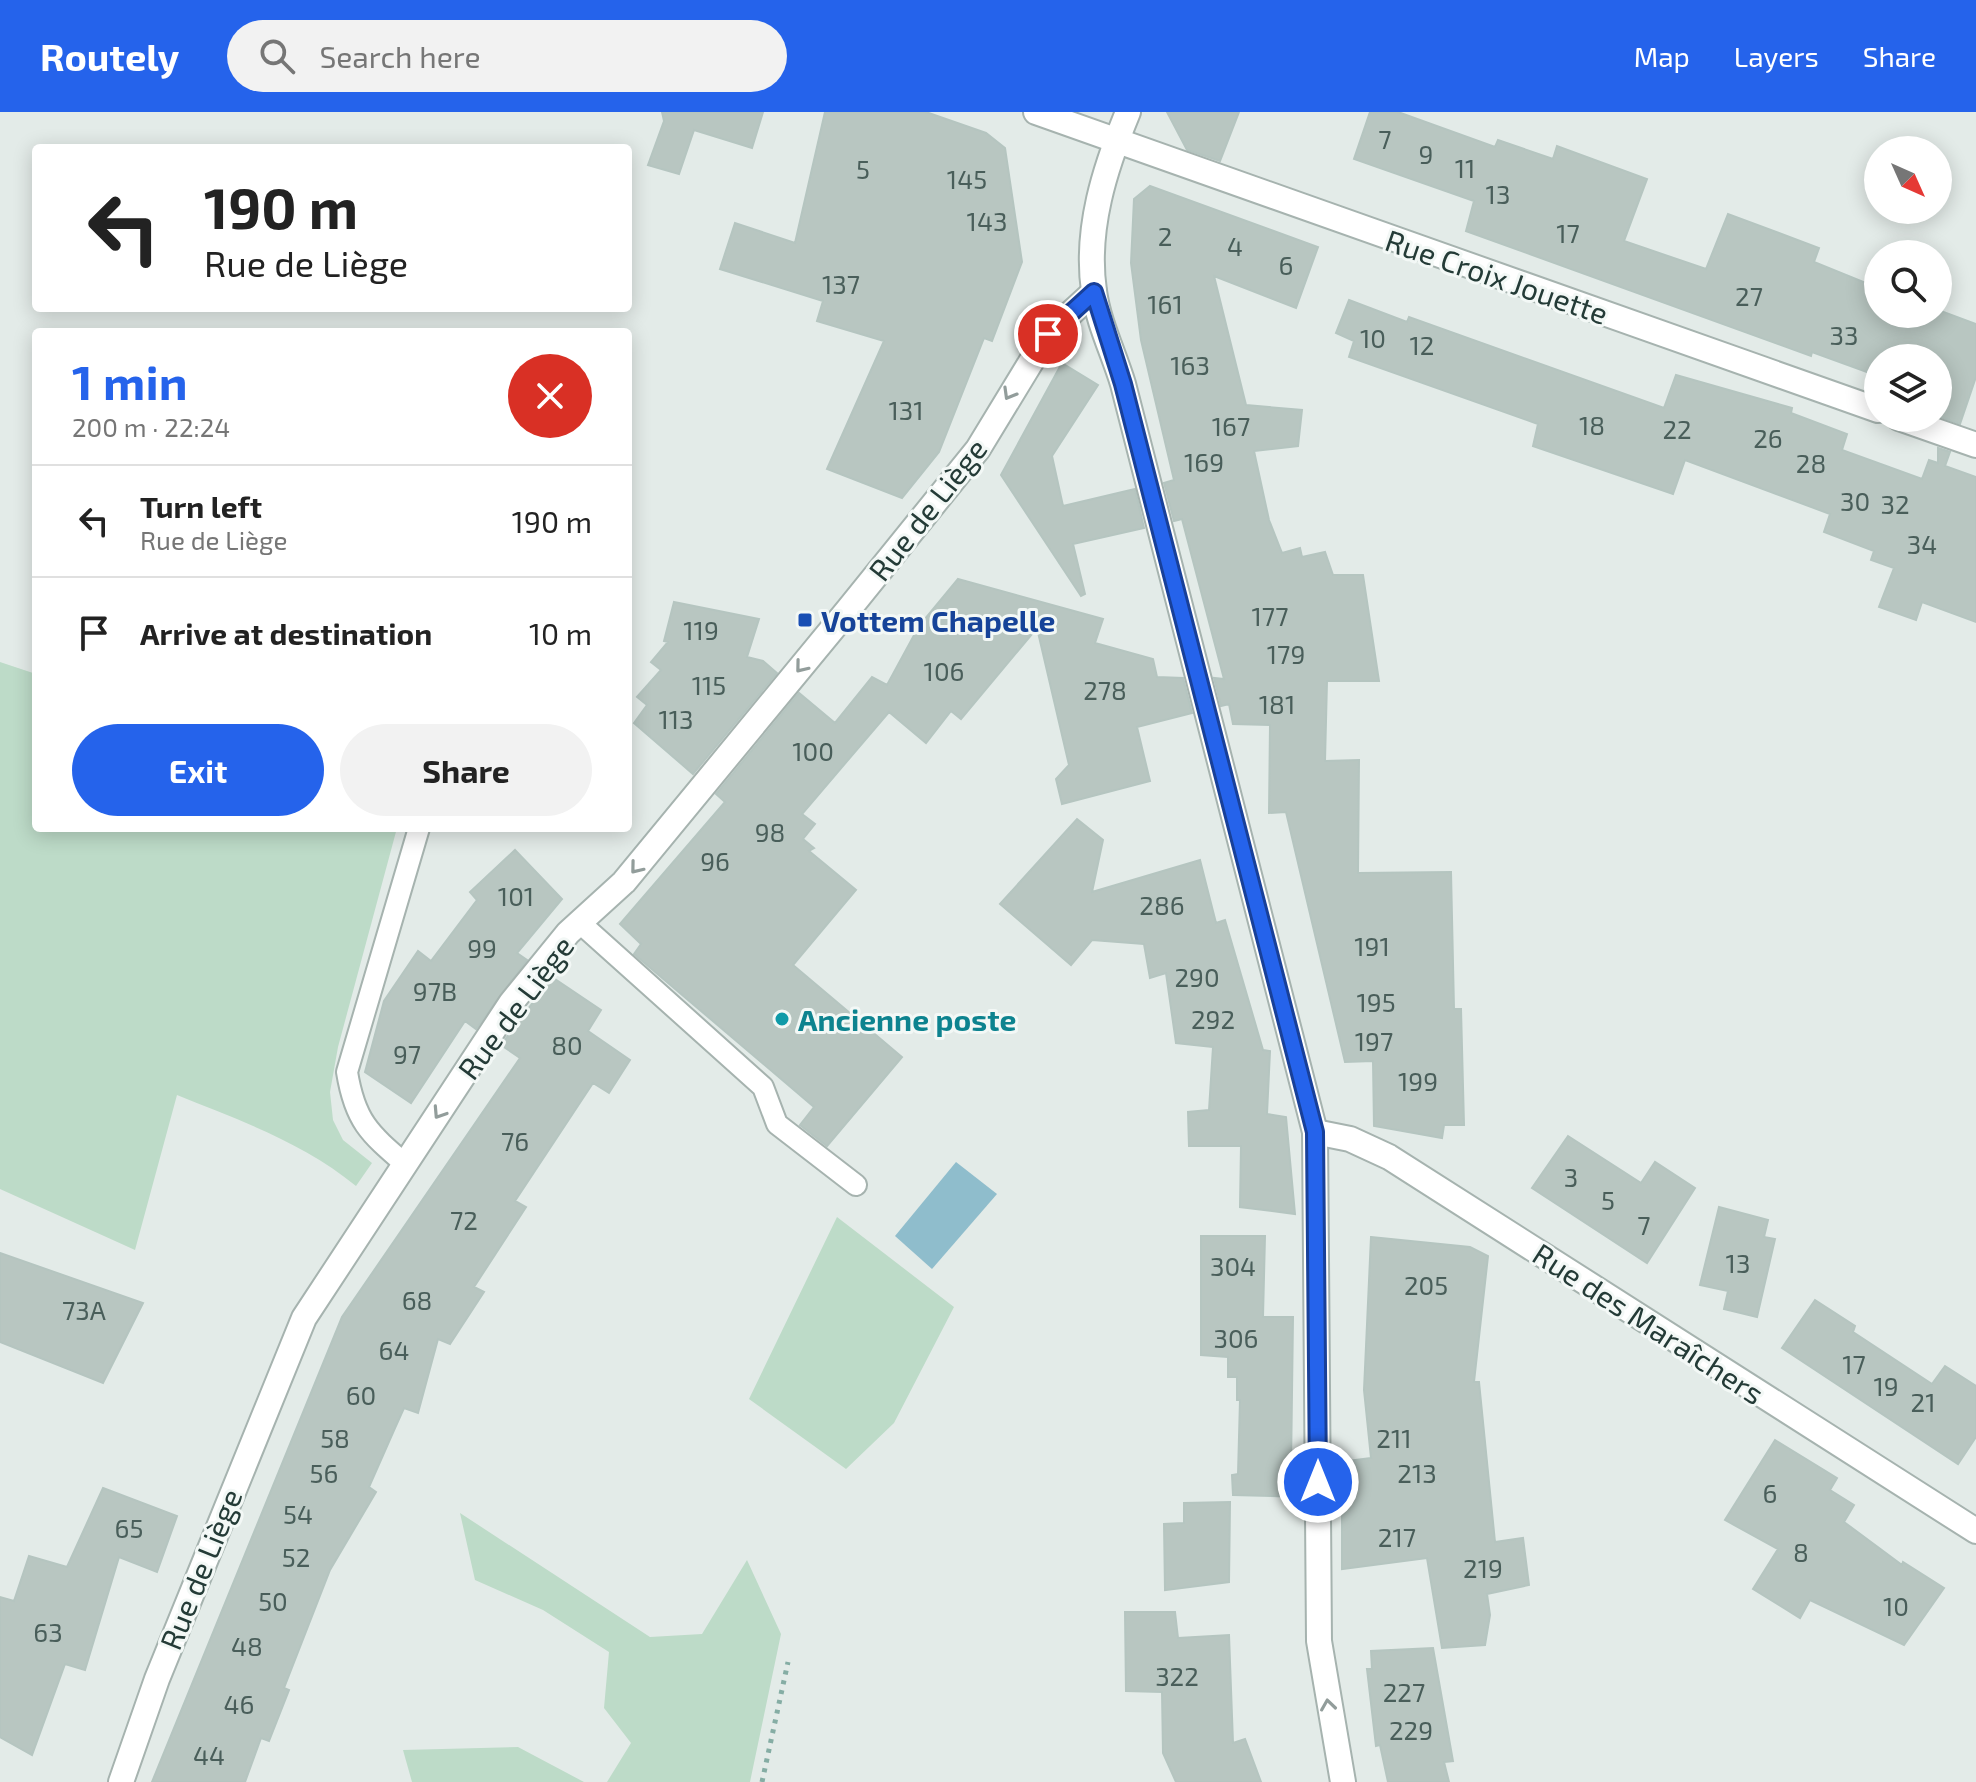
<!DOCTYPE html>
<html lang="en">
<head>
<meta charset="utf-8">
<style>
	body { margin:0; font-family:"Exo 2",sans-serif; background:#f2f2f2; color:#222; height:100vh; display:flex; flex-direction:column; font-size:30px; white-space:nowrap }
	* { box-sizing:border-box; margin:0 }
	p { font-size:26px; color:#767676 }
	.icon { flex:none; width:44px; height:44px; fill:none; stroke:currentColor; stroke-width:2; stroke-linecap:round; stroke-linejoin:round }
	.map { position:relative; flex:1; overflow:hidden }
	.drawer { position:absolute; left:32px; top:216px; width:600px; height:504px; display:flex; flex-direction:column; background:#fff; border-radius:8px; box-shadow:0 4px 20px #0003 }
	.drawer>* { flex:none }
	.top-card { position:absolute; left:32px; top:32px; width:600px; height:168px; border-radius:8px; box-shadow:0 4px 20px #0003; background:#fff; color:#222; overflow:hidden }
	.needle { width:52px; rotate:135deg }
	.fabs { position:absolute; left:1864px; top:24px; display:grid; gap:16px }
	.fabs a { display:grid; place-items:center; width:88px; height:88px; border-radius:50%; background:#fff; box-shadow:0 4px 20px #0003; font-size:40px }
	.pin { position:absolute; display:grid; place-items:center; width:68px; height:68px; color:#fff; margin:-34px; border:4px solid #fff; border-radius:50%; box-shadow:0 2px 8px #0007 }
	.me { position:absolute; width:88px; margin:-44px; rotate:0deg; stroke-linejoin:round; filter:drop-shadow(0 0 6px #0008) }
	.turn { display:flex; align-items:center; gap:28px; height:168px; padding:0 40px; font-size:36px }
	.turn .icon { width:104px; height:104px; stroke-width:2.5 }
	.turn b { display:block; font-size:56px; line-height:68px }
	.round { display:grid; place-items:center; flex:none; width:84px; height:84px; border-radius:42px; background:#f2f2f2 }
	.headline { display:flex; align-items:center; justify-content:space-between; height:136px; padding:0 40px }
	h1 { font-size:48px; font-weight:700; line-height:60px; color:#2563eb }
	.action { display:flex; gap:16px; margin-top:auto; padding:16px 40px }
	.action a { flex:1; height:92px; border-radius:48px; background:#2563eb; color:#fff; font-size:32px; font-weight:700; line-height:92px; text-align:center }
	.action a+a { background:#f2f2f2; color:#222 }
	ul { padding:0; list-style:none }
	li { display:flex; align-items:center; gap:24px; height:112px; padding:0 40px; border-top:2px solid #e0e0e0 }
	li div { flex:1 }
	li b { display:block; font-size:30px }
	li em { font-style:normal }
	header { display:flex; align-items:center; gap:48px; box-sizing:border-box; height:112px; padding:0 40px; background:#2563eb; color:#fff }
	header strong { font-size:38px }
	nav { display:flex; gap:44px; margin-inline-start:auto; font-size:28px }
	.search { width:560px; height:72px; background:#f2f2f2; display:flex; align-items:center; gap:20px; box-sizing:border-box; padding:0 28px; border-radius:44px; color:#767676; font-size:30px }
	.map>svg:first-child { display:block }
</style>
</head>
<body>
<header>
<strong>Routely</strong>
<div class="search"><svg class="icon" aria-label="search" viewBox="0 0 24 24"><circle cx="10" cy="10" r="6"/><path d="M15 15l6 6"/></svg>Search here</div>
<nav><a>Map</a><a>Layers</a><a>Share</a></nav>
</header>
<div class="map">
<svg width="1976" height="1670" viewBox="0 0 1976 1670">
	<rect width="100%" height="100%" fill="#e3ebe8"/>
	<path fill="#bddbc8" d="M0 550 36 562V716H397L338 935 330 980 333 1008 343 1028 372 1051 356 1074C304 1031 239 1008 177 983L135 1138 0 1077Z
		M837 1105 954 1195 894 1311 846 1357 749 1287Z
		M460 1401 650 1525 702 1522 747 1448 781 1522 750 1670H607L631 1631 604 1596 609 1540 543 1498 475 1468Z
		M518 1635 584 1670H412L403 1638Z"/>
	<path fill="#8fbdcc" d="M956 1050 997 1082 932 1157 895 1124Z"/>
	<path fill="#b8c6c1" stroke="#b5c5c0" stroke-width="2" d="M662 0H763L752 36 694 18 679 62 648 53 664 9Z
		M825 0H926L986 21 1005 36 1022 150 992 229 984 226 939 340 902 386 827 357 884 229 817 209 823 189 720 157 735 111 795 131Z
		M1167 0H1239L1220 49 1187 38Z
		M1370 0H1398L1495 35 1498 28 1553 47 1557 34 1647 67 1624 129 1706 157 1728 102 1819 136 1814 150 1878 176V202H1938V198L1976 212V265L1960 312 1938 304V246H1878V264L1812 240 1811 244 1466 119 1474 89 1354 47Z
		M1150 74 1318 135 1296 196 1214 164 1246 293 1302 298 1298 334 1254 339 1269 408 1282 441 1300 436 1302 445 1325 440 1333 463H1363L1379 569H1327L1325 649 1359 648 1358 761 1451 760 1454 897H1461L1464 1013H1444L1442 1026 1374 1014 1373 949 1345 950 1286 700 1269 701 1270 613 1233 612 1229 592 1221 594 1214 566 1224 567 1182 407 1174 409 1164 371 1174 368 1141 228 1131 151 1134 87Z
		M1349 188 1407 210 1409 205 1664 296 1676 263 1792 296 1791 301 1847 322 1842 338 1922 367 1929 348 1938 351V336L1950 340 1945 354 1976 365V510L1922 490 1916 508 1879 495 1894 456 1871 448 1874 439 1824 420 1830 402 1685 348 1673 382 1533 334 1538 312 1349 245 1354 229 1336 221Z
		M1062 251 1098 273 1052 344 1063 394 1135 377 1144 416 1073 432 1085 482 1081 484 1001 363Z
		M958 467 1103 507 1095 531 1153 547 1157 565 1183 566 1192 601 1137 615 1150 669 1062 692 1056 667 1069 653 1037 516 961 607 951 599 926 631 889 600 802 702 815 712 803 727 814 736 809 739 856 778 793 853 902 945 827 1034 800 1013 814 995 634 842 641 832 620 812 725 690 716 682 799 581 835 611 872 565 887 573 919 514Z
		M674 490 759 507 747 545 763 549 777 561 693 662 634 611 647 593 637 585 661 558 651 550 668 530 664 529Z
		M1077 707 1103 728 1092 780 1200 748 1216 811 1225 808 1263 938 1270 939 1267 1002 1286 1005 1295 1102 1240 1095 1241 1034H1189L1188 1000 1209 998 1213 935 1176 931 1166 861 1150 866 1144 832 1092 828 1071 853 1000 792Z
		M515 738 562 787 517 841 527 848 476 917 465 909 411 991 365 960 384 889 418 839 431 849 477 788 470 780Z
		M552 865 601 898 588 919 630 948 609 981 593 971 515 1089 526 1095 474 1175 484 1180 450 1232 438 1227 418 1301 404 1296 395 1316 369 1375 376 1380 330 1458 284 1576 289 1578 269 1629 261 1626 245 1670H152L342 1205 520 946 501 933Z
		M1568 1024 1641 1071 1655 1050 1695 1076 1647 1151 1532 1076Z
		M1719 1095 1768 1108 1764 1125 1775 1127 1757 1205 1724 1197 1728 1179 1700 1173Z
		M1201 1124H1265L1263 1205H1293L1291 1356 1303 1354V1385L1233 1383 1232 1363 1238 1362 1240 1288H1237V1265H1228V1245L1201 1243Z
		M1371 1125 1470 1135 1488 1144 1474 1270H1479L1495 1430 1523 1426 1529 1473 1487 1482 1490 1503 1485 1533 1442 1536 1427 1446 1342 1457V1386H1333V1351L1371 1346 1364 1278Z
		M0 1141 143 1191 103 1271 0 1230Z
		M1815 1188 1855 1214 1853 1220 1932 1272 1945 1254 1976 1274V1325L1958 1352 1782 1236Z
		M1775 1328 1837 1366 1830 1378 1854 1393 1844 1410 1902 1453 1903 1450 1944 1476 1904 1533 1810 1488 1800 1506 1753 1477 1778 1437 1725 1408Z
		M103 1376 177 1404 157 1460 119 1445 85 1558 65 1552 32 1643 0 1625V1485L14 1489 29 1444 67 1455Z
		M1230 1390 1229 1470 1165 1478 1164 1412 1184 1411V1391Z
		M1125 1500H1175L1178 1526 1229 1523 1233 1631 1245 1627 1261 1670H1176L1163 1641 1162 1580 1126 1579Z
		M1433 1536 1453 1649 1444 1650 1449 1670H1388L1380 1633 1376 1634 1367 1557H1372L1371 1539Z"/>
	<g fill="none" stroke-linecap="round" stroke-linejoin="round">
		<g stroke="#a6b3af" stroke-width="24">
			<path id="service" d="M579 810 763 975 777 1012 856 1073
				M405 1052C369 1021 355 1009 347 960L419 716"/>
		</g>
		<g stroke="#a6b3af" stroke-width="28">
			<path id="minor" d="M1036 0 1878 298
				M1899 306 1976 333
				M1315 1020 1350 1027 1389 1045 1976 1419
				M121 1670 157 1567 304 1206 511 891 568 821 624 770 848 498 978 337 1048 222 1094 180"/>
		</g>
		<g stroke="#a6b3af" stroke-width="28">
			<path id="tertiary" d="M1128 0C1105 56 1085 117 1094 179 1098 210 1114 242 1123 272L1315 1020 1319 1529 1343 1670"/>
		</g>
		<path stroke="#85ada4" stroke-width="5" stroke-dasharray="4 6" stroke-linecap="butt" d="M762 1670 788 1550"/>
		<use href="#service" stroke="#fff" stroke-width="20"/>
		<use href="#minor" stroke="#fff" stroke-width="24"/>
		<use href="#tertiary" stroke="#fff" stroke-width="24"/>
	</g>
	<defs><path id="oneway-chevron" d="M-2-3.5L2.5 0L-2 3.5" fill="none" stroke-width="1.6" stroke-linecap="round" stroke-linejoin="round" transform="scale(2)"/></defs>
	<g stroke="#929d9b">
		<use href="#oneway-chevron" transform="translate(1009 282) rotate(120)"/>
		<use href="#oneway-chevron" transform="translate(801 555) rotate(129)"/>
		<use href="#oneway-chevron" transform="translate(636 756) rotate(129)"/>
		<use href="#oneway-chevron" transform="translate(439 1001) rotate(123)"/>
		<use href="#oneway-chevron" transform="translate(1328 1593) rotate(-98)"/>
	</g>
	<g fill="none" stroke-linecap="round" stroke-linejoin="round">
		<g stroke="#184099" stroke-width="20">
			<path id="route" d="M1048 222 1094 180 1123 272 1315 1020 1318 1370"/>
		</g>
		<use href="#route" stroke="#2563eb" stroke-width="14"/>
	</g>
	<rect fill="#1a4fb4" stroke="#f3f8f6" stroke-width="3" x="797" y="500" width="16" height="16" rx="4"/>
	<circle fill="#0f9aa8" stroke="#f3f8f6" stroke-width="3" cx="782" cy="907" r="8"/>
	<g text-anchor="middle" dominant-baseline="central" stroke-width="6" stroke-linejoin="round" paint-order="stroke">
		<g font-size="26" fill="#495e5a">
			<text x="1385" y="26">7</text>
			<text x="1426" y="41">9</text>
			<text x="1465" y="55">11</text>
			<text x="863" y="56">5</text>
			<text x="967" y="66">145</text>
			<text x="1498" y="81">13</text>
			<text x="987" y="108">143</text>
			<text x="1568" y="120">17</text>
			<text x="1165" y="123">2</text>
			<text x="1235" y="133">4</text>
			<text x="1286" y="152">6</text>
			<text x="841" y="171">137</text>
			<text x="1749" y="183">27</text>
			<text x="1165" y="191">161</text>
			<text x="1844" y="222">33</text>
			<text x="1373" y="225">10</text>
			<text x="1422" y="232">12</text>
			<text x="1190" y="252">163</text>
			<text x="906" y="297">131</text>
			<text x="1592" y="312">18</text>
			<text x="1231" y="313">167</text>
			<text x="1677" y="316">22</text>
			<text x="1768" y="325">26</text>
			<text x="1204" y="349">169</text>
			<text x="1811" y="350">28</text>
			<text x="1855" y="388">30</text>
			<text x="1895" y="391">32</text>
			<text x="1922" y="431">34</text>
			<text x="1270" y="503">177</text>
			<text x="701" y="517">119</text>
			<text x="1286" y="541">179</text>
			<text x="944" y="558">106</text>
			<text x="709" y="572">115</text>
			<text x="1105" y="577">278</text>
			<text x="1277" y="591">181</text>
			<text x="676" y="606">113</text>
			<text x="813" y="638">100</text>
			<text x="770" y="719">98</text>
			<text x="715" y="748">96</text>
			<text x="516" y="783">101</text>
			<text x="1162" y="792">286</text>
			<text x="1372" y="833">191</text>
			<text x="482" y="835">99</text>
			<text x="1197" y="864">290</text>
			<text x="435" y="878">97B</text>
			<text x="1376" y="889">195</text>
			<text x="1213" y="906">292</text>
			<text x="1374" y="928">197</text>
			<text x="567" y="932">80</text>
			<text x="407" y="941">97</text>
			<text x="1418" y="968">199</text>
			<text x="515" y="1028">76</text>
			<text x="1571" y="1064">3</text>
			<text x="1608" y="1087">5</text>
			<text x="464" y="1107">72</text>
			<text x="1644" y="1112">7</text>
			<text x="1738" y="1150">13</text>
			<text x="1233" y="1153">304</text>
			<text x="1426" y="1172">205</text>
			<text x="417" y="1187">68</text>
			<text x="84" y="1197">73A</text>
			<text x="1236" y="1225">306</text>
			<text x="394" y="1237">64</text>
			<text x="1854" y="1251">17</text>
			<text x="1886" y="1273">19</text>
			<text x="361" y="1282">60</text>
			<text x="1923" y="1289">21</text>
			<text x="335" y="1325">58</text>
			<text x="1394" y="1325">211</text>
			<text x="324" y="1360">56</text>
			<text x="1417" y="1360">213</text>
			<text x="1770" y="1380">6</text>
			<text x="298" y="1401">54</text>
			<text x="129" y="1415">65</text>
			<text x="1397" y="1424">217</text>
			<text x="1801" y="1439">8</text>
			<text x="296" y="1444">52</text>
			<text x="1483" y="1455">219</text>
			<text x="273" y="1488">50</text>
			<text x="1896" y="1493">10</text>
			<text x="48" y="1519">63</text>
			<text x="247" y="1533">48</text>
			<text x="1177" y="1563">322</text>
			<text x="1404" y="1579">227</text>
			<text x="239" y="1591">46</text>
			<text x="1411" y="1617">229</text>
			<text x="209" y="1642">44</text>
		</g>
		<g font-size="30" fill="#243b37" stroke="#f3f8f6">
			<text transform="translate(1497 164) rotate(19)">Rue Croix Jouette</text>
			<text transform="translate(927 397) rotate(-52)">Rue de Liège</text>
			<text transform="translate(515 895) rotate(-53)">Rue de Liège</text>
			<text transform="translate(1649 1211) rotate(33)">Rue des Maraîchers</text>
			<text transform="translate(200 1457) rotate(-68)">Rue de Liège</text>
		</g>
		<g font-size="30" font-weight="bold" fill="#164399" stroke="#f3f8f6" text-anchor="start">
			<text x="821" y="508">Vottem Chapelle</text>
		</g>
		<g font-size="30" font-weight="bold" fill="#0d838f" stroke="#f3f8f6" text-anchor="start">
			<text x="798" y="907">Ancienne poste</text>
		</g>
	</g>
</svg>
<div class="fabs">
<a><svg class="needle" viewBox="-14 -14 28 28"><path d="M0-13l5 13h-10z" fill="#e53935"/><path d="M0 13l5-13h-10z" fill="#767676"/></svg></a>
<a><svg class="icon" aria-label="search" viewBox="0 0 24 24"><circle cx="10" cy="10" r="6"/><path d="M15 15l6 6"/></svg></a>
<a><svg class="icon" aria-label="layers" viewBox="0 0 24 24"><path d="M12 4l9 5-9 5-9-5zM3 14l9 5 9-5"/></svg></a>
</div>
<div class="pin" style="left:1048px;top:222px;background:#d93025"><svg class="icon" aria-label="arrive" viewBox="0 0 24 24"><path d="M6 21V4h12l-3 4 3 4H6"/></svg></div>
<svg class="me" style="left:1318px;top:1370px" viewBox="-20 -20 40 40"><circle r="17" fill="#2563eb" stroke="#fff" stroke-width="3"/><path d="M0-11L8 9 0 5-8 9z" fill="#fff"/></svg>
<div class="top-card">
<div class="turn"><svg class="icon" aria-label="left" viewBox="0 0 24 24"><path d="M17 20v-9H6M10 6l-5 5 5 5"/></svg><div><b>190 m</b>Rue de Liège</div></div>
</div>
<section class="drawer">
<div class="headline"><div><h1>1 min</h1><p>200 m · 22:24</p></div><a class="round" style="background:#d93025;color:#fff"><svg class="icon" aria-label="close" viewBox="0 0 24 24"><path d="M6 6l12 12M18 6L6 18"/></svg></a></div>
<ul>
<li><svg class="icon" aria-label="left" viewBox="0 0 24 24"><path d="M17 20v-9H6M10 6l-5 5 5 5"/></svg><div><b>Turn left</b><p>Rue de Liège</p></div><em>190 m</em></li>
<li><svg class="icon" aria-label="arrive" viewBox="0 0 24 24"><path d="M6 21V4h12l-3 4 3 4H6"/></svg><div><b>Arrive at destination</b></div><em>10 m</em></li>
</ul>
<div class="action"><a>Exit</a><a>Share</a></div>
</section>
</div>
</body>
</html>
